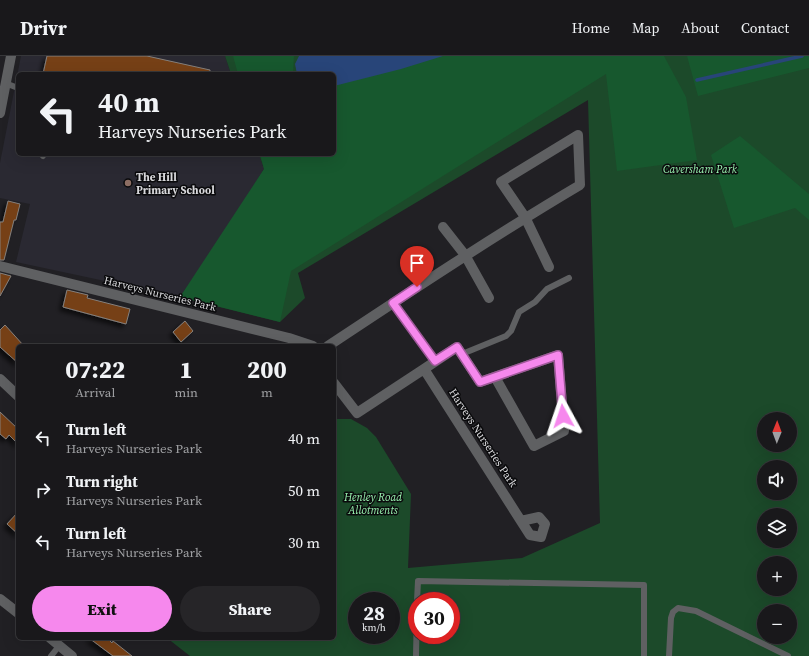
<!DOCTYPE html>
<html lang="en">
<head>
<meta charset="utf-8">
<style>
	body { margin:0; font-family:"Source Serif 4",serif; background:#262528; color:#f1f3f6; height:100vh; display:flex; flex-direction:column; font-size:15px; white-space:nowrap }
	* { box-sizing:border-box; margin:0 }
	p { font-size:13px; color:#9fa0a3 }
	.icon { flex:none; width:22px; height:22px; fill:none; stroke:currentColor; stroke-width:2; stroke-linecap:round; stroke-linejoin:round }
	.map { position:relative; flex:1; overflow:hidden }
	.details { position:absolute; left:16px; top:288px; width:320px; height:296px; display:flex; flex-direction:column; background:#19181b; border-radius:6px; box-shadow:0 4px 16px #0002,0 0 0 1px #37373a }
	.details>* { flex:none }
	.hud { position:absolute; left:16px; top:16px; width:320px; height:84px; border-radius:6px; box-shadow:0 4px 16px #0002,0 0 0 1px #37373a; background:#19181b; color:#f1f3f6; overflow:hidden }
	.needle { width:26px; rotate:1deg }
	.buttons { position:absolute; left:757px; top:356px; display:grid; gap:8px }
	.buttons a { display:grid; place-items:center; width:40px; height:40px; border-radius:50%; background:#19181b; box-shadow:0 4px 16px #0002,0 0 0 1px #37373a; font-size:20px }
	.speed { position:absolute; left:348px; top:536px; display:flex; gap:8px; font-size:20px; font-weight:700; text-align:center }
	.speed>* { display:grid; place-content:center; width:52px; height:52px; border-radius:50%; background:#19181b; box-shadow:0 4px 16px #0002,0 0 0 1px #37373a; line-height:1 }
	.speed small { font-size:10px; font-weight:400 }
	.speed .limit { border:6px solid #d22; background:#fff; color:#111 }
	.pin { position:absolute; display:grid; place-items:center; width:34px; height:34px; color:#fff; margin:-41px -17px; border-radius:50% 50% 50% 0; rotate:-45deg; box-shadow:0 0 4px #0007 }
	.pin .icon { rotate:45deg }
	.me { position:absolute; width:44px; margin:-22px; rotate:355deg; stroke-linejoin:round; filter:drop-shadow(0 0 3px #0008) }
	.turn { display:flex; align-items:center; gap:14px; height:84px; padding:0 16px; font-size:18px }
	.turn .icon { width:52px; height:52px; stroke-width:2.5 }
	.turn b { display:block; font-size:28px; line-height:34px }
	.eta { display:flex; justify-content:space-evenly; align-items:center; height:68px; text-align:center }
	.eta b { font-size:24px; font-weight:800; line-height:28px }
	.cta { display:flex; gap:8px; margin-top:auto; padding:8px 16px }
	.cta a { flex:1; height:46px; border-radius:24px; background:#f688ed; color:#111; font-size:16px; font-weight:800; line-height:46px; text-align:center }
	.cta a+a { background:#262528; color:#f1f3f6 }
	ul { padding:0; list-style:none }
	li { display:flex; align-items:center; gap:12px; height:52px; padding:0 16px }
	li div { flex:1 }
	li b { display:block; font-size:15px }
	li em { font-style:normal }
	header { display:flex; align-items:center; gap:24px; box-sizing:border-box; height:56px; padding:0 20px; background:#19181b; border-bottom:1px solid #37373a }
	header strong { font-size:19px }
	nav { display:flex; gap:22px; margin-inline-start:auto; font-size:14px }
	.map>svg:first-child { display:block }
</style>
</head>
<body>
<header>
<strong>Drivr</strong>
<nav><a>Home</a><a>Map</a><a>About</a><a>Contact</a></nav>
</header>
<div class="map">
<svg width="809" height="600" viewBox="0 0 809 600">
	<defs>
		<filter id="shadow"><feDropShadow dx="-3.5" dy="3.5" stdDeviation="2" flood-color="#0009"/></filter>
	</defs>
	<rect width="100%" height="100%" fill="#212024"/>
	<path fill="#2a2932" d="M21 0H225L231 18H18V98H259L264 113 229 171 180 241 16 206 30 148 0 142V107Z"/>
	<path fill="#1c4a2a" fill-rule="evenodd" d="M225 0H809V600H190L167 582H334V363H351L367 372 376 381 411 438 408 512 522 502 600 467 588 44 298 217 305 242 280 266 180 241 229 171 264 113 259 98H334V18H231ZM764 363H790V389H764ZM764 411H790V437H764ZM764 459H790V485H764ZM764 507H790V533H764ZM357 545H391V579H357ZM417 545H451V579H417ZM764 555H790V581H764Z"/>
	<path fill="#17582e" d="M233 0H294L293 18H238Z
		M411 0H664L686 41 697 104 617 115 606 18 291 215 280 266 180 241 264 113 260 98H334V25Z
		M687 0H809V12L698 40Z
		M740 80 809 138V164L795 152 734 172 711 99Z"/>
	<path fill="#284579" d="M299 0H443L401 13 334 30V18H297L295 8Z"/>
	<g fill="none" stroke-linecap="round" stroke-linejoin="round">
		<path stroke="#284579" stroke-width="3.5" d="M697 24 802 0"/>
	</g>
	<path fill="#763f13" stroke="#85807d" filter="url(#shadow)" d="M47 0H147L210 14V18H43Z
		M8 145 20 148 16 164H14L4 204H0V166H3Z
		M0 217 11 220 0 240Z
		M67 234 88 239 87 242 130 253 126 268 63 251Z
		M185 265 193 275 181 286 173 276Z
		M5 269 24 290H18V307L0 291V274Z
		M0 356 18 373V388L9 379 6 383 0 378Z
		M18 456V478L7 468Z
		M89 582H110L109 584 112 587 113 585 132 600H113Z"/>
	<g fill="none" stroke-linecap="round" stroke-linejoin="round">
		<path stroke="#5f6062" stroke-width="6" d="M5 27 18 32
			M43 100 44 98
			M393 247 435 305
			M462 298 506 280 511 275 519 256 535 246 547 233 569 222
			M417 545 418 525 644 529V600
			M51 600 59 590
			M416 600 417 551
			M669 600 671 562 673 556 678 552 696 555 788 600"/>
		<path stroke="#5f6062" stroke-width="10" d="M0 57 11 0
			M443 171 465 199 489 242
			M0 210 289 282 313 290
			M328 290C411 235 494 180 580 129L578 79 501 126 525 161 549 211
			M424 313 457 291 480 326 558 299 564 375 534 390 495 321
			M0 323 18 340
			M334 327 357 357 424 313 521 465 530 479 541 481 545 468 539 461 521 465
			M0 543 18 557
			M50 582 72 600"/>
	</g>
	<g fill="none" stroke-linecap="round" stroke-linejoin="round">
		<g stroke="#a0589a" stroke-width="10">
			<path id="route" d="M417 231 393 247 435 305 457 291 480 326 558 299 563 360"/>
		</g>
		<use href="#route" stroke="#f688ed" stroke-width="7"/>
	</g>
	<circle fill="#8d6e63" stroke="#0a0a0c" stroke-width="1.5" cx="128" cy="127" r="4"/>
	<g text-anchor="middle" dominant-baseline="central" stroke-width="3" stroke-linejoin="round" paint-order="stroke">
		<g font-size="11" font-style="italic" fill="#99f2b0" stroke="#0a0a0c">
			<text x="700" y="113">Caversham Park</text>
			<text x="373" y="441">Henley Road<tspan x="373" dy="13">Allotments</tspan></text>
		</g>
		<g font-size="11" font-weight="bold" fill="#d8d8db" stroke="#0a0a0c" text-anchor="start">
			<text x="136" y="121">The Hill<tspan x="136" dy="13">Primary School</tspan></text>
		</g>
		<g font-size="11" fill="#d8d8db" stroke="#0a0a0c">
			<text transform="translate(160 238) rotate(14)">Harveys Nurseries Park</text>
			<text transform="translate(483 382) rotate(57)">Harveys Nurseries Park</text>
		</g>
	</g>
</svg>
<div class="buttons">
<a><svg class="needle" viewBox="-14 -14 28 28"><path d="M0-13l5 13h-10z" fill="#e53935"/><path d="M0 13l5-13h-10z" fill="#9fa0a3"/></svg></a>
<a><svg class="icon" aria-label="sound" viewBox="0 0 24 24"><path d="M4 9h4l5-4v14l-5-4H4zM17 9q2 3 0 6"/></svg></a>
<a><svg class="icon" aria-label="layers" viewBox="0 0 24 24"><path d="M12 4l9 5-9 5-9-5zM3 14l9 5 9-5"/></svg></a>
<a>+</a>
<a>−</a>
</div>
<div class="speed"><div>28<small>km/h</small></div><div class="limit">30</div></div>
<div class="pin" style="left:417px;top:231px;background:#d93025"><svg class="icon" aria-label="arrive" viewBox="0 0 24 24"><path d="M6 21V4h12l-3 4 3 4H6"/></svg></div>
<svg class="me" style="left:563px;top:360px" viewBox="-20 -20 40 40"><path d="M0-17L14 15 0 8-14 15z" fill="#f688ed" stroke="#fff" stroke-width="4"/></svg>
<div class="hud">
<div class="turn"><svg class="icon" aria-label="left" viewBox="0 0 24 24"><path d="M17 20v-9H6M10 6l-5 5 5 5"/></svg><div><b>40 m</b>Harveys Nurseries Park</div></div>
</div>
<section class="details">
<div class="eta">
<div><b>07:22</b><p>Arrival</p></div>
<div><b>1</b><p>min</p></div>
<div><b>200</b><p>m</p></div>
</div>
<ul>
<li><svg class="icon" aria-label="left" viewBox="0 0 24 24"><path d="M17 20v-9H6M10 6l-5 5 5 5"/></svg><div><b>Turn left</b><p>Harveys Nurseries Park</p></div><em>40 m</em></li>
<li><svg class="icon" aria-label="right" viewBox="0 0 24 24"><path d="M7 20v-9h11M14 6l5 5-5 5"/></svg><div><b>Turn right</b><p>Harveys Nurseries Park</p></div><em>50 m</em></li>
<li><svg class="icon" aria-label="left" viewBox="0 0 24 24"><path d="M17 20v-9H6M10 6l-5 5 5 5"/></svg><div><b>Turn left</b><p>Harveys Nurseries Park</p></div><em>30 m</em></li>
</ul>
<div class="cta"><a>Exit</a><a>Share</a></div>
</section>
</div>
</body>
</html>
